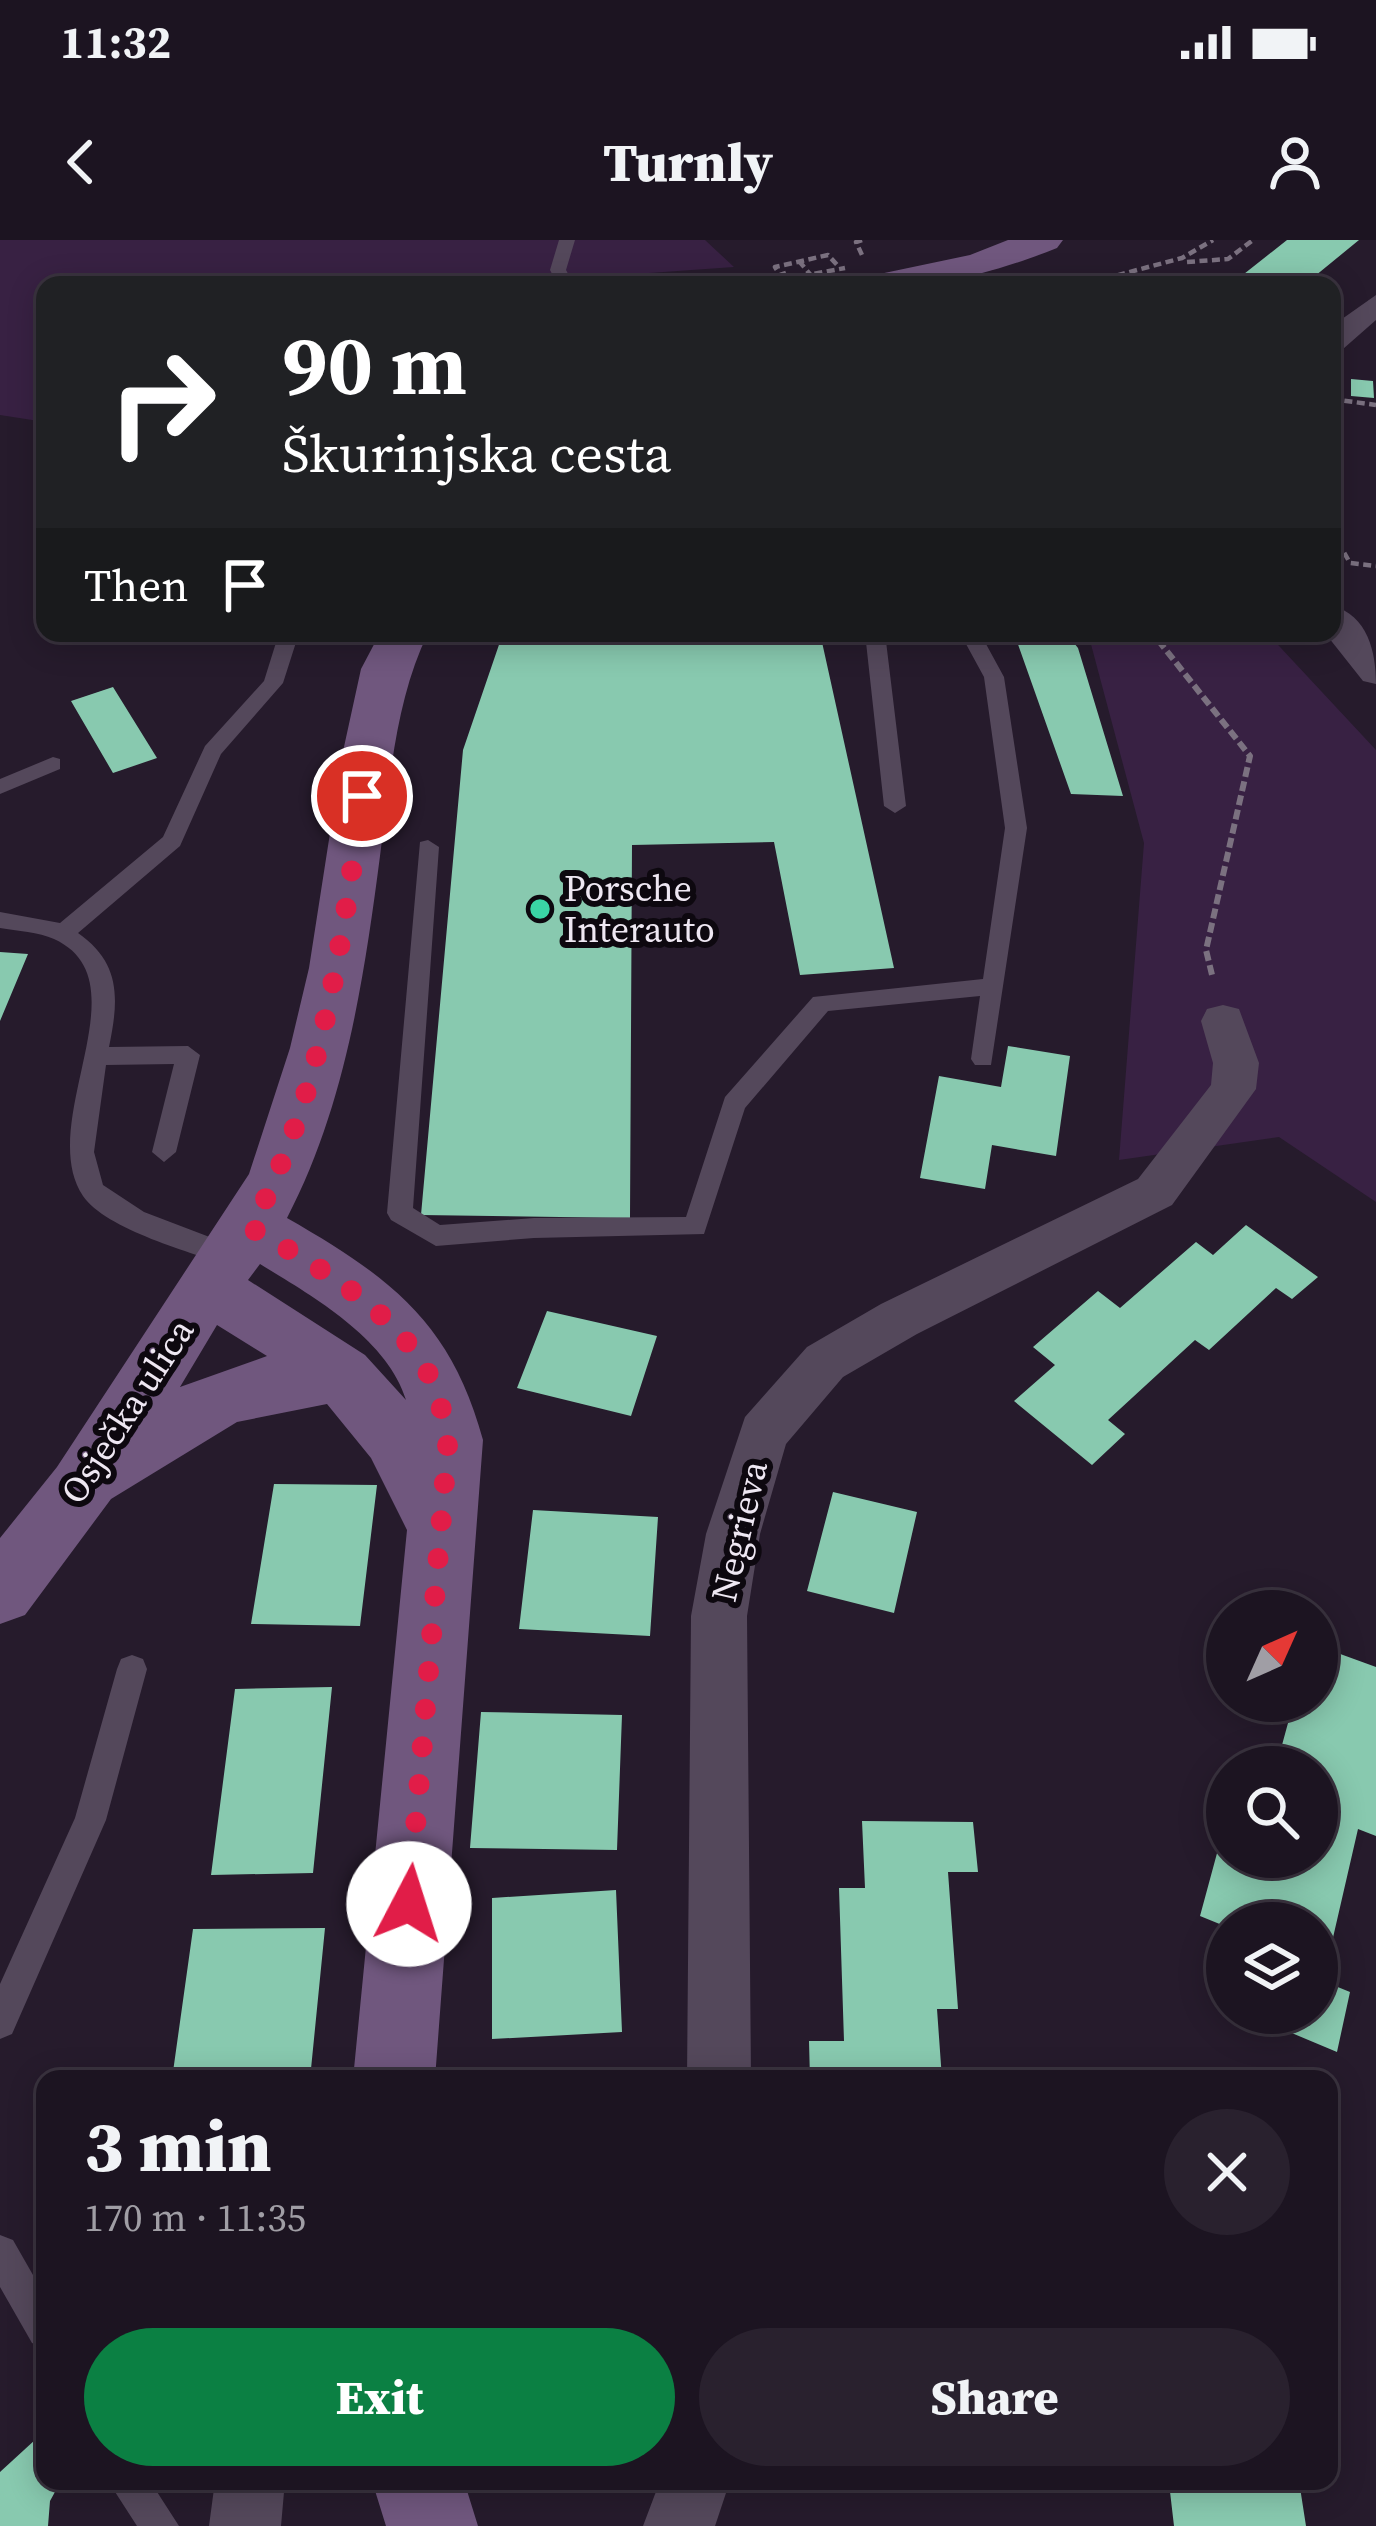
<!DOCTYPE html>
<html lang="en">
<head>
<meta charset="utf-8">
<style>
	body { margin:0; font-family:"Source Serif 4",serif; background:#29212e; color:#f1f3f6; height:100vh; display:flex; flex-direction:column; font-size:45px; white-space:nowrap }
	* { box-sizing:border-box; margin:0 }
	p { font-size:39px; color:#a09ea5 }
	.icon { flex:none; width:66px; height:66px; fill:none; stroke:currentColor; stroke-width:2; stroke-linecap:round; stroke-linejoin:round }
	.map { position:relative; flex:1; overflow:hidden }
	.side { position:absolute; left:36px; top:1830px; width:1302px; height:420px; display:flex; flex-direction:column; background:#1c1421; border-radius:24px; box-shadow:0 6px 30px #0003,0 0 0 3px #3a333f }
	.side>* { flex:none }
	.banner { position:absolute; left:36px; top:36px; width:1305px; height:366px; border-radius:24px; box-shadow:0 6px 30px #0003,0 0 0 3px #3a333f; background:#202124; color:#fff; overflow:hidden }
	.needle { width:78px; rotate:45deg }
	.tools { position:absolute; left:1206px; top:1350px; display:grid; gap:24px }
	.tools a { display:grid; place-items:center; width:132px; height:132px; border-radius:50%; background:#1c1421; box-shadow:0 6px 30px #0003,0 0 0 3px #3a333f; font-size:60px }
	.pin { position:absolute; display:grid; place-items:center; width:102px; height:102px; color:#fff; margin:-51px; border:6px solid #fff; border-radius:50%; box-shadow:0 3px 12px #0007 }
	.me { position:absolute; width:132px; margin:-66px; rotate:5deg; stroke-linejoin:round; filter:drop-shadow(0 0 9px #0008) }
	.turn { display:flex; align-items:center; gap:42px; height:252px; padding:0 48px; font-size:54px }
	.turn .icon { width:156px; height:156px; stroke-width:2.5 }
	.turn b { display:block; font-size:84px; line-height:102px }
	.then { display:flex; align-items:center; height:114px; padding:0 48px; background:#0003; gap:24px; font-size:45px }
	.round { display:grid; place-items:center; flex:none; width:126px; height:126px; border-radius:63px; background:#29212e }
	.summary { display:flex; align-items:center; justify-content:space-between; height:204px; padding:0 48px }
	h1 { font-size:72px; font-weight:800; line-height:90px }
	.primary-button { display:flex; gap:24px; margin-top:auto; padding:24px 48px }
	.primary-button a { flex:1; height:138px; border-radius:72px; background:#0b8043; color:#fff; font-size:48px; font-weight:800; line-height:138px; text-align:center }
	.primary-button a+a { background:#29212e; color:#f1f3f6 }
	.status { display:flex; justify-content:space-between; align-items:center; height:84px; padding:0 60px; background:#1c1421; direction:ltr }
	.status svg { height:33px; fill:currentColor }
	header { display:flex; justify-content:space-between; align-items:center; height:156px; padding:0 48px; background:#1c1421; font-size:54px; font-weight:800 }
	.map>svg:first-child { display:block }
</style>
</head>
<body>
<div class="status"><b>11:32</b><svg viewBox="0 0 49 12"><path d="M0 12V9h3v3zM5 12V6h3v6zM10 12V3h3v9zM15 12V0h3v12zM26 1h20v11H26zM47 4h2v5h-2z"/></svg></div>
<header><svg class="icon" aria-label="back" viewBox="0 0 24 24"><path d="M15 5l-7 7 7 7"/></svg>Turnly<svg class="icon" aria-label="person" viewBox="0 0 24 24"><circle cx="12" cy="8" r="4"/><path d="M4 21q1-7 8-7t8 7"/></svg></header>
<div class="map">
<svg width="1376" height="2286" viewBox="0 0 1376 2286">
	<rect width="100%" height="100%" fill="#261b2c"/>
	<path fill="#382143" d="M0 0H705L734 27 480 45H45V182L0 175Z
		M1088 393H1267L1376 510V962L1279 897 1119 920 1144 603Z"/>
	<path fill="#88c9af" d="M1287 0H1359L1304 45H1230Z
		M1351 139 1373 141 1374 158 1351 156Z
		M503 393H820L894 728 800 735 774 602 632 605 630 978 421 975 463 510Z
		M1014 393H1066L1078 408 1123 556 1071 554Z
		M113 447 157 518 113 533 71 461Z
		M0 712 28 714 0 781Z
		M1008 806 1070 816 1056 916 992 905 985 949 920 938 939 836 1001 847Z
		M1246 985 1318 1037 1292 1059 1276 1048 1209 1110 1195 1100 1108 1180 1125 1194 1092 1225 1014 1161 1055 1125 1033 1107 1098 1051 1120 1068 1196 1002 1213 1015Z
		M547 1071 657 1096 631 1176 517 1148Z
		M274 1244 377 1245 360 1386 251 1384Z
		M833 1252 917 1272 894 1373 807 1351Z
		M533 1270 658 1277 650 1396 519 1389Z
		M1332 1411 1376 1427V1596L1358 1589 1323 1741 1350 1752 1337 1812 1244 1773H1317V1683H1227V1687L1200 1676 1226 1580 1227 1617H1317V1527H1276L1294 1461 1319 1466Z
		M332 1447 313 1633 211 1635 235 1449Z
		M481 1472 622 1475 617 1610 470 1608Z
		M862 1581 973 1582 978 1632H948L958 1769H937L942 1839H810L809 1801H844L839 1648H865Z
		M616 1650 622 1792 492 1799V1658Z
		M325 1688 310 1839H172L193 1689Z
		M36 2199 45 2208V2241H61L50 2261 48 2286H0V2232Z
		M1200 2241H1299L1306 2286H1174L1169 2243Z"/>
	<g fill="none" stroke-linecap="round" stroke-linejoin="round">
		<path stroke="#7b7180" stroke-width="4.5" stroke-dasharray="8 4.5" stroke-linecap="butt" d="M862 0 856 2 862 15
			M799 21 819 45
			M1187 22 1228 19 1253 0
			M786 33 780 35 775 27 828 15 839 27
			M753 45 845 28
			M1081 45 1182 18 1213 0
			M1332 159 1376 165
			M1332 291 1350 323 1376 326
			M1152 393 1161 403"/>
		<path stroke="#7b7180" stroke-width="6" stroke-dasharray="10 4.5" stroke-linecap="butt" d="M1158 400 1250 516 1206 710 1213 739"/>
		<path fill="#54485b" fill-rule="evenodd" d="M559 0H575L566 30 574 45H558L550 30Z
			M279 393H299L283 443 221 514 180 606 78 693C121 723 119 759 109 807L188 806 200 815 176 912 164 922 152 912 174 824 106 825 94 912 103 945 144 972 241 1009 245 1016 232 1026C194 1014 105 989 83 956 34 882 146 741 54 699 39 692 17 691 0 688V672L60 683 163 597 205 506 264 441Z
			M865 393H885L906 566 895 573 884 566Z
			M960 393H980L1004 437 1027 588 991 825H975L971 819 980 756 828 771 745 868 704 994 534 998 436 1006 391 980 387 973 420 602 428 600 439 607 413 968 440 985 534 978 686 977 725 857 813 757 983 739 1005 588 984 437Z
			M53 517 60 519V529L0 554V539Z
			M132 1415 143 1419 147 1429 106 1580 12 1794 0 1799V1744L75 1578 117 1429 121 1419Z
			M0 1995 13 2000 45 2056V2108L32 2103 0 2047Z
			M108 2241H150L179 2286H137Z"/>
		<path fill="#54485b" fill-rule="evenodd" d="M1376 55V80L1343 109 1332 112V86Z
			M1332 366C1368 375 1376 412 1376 444L1363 441 1325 393H1332Z
			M1223 765 1239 769 1259 823 1256 849 1172 965 917 1094 843 1137 786 1204 760 1294 747 1376 751 1839H687L691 1376 706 1294 745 1177 807 1107 881 1064 1138 939 1211 845 1213 823 1201 781 1207 769Z
			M215 2241H285L281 2286H209Z
			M660 2241H730L715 2286H643Z"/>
		<path fill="#70577e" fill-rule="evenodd" d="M1008 0H1063L1057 8C983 37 943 45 864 45L870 36 970 15Z
			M380 393H428C395 461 390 541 380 616 364 739 345 867 287 978 390 1037 451 1082 483 1200L435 1839H353L407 1290 371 1218 327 1164 237 1182 111 1259 25 1375 0 1384V1298L57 1227 249 934 290 808 309 728 342 516 361 429ZM260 1024C312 1056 387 1098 406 1160L365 1115 248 1040ZM217 1085 267 1116 180 1147Z
			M372 2241H464L478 2286H386Z"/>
	</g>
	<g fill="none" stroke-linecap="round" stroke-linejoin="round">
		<path stroke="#e11d48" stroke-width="21" stroke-dasharray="0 37.8" d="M362 556C342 704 322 855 251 988 317 1026 401 1072 434 1145 441 1162 444 1182 448 1200L409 1664"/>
	</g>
	<circle fill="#3ad4a5" stroke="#0d080f" stroke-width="4.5" cx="540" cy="669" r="12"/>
	<g text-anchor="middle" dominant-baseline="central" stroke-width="12" stroke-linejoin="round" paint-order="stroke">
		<g font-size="36" fill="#eee7f2" stroke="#0d080f" text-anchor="start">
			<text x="564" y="648">Porsche<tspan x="564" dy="41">Interauto</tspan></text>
		</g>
		<g font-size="36" fill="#eee7f2" stroke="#0d080f">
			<text transform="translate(127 1171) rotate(-57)">Osječka ulica</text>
			<text transform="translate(739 1291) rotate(-77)">Negrieva</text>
		</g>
	</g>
</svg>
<div class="tools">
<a><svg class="needle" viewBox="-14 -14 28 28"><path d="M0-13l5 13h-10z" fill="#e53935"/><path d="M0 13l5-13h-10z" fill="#a09ea5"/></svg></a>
<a><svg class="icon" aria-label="search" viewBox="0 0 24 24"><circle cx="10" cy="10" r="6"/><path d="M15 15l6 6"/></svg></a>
<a><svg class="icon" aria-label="layers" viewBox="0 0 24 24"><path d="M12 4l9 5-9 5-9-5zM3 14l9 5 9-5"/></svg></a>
</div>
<div class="pin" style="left:362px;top:556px;background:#d93025"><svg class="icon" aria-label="arrive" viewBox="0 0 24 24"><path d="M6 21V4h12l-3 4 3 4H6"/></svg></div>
<svg class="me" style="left:409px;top:1664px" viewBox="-20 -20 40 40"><circle r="19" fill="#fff"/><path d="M0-13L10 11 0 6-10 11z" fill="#e11d48"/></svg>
<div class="banner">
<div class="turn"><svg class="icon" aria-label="right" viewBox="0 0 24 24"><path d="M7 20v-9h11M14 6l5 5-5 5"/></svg><div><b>90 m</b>Škurinjska cesta</div></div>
<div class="then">Then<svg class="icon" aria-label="arrive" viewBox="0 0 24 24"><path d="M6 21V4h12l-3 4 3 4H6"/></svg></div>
</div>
<section class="side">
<div class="summary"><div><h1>3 min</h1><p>170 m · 11:35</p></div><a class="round"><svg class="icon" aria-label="close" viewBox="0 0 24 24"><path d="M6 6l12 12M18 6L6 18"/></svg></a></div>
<div class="primary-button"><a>Exit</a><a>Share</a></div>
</section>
</div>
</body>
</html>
